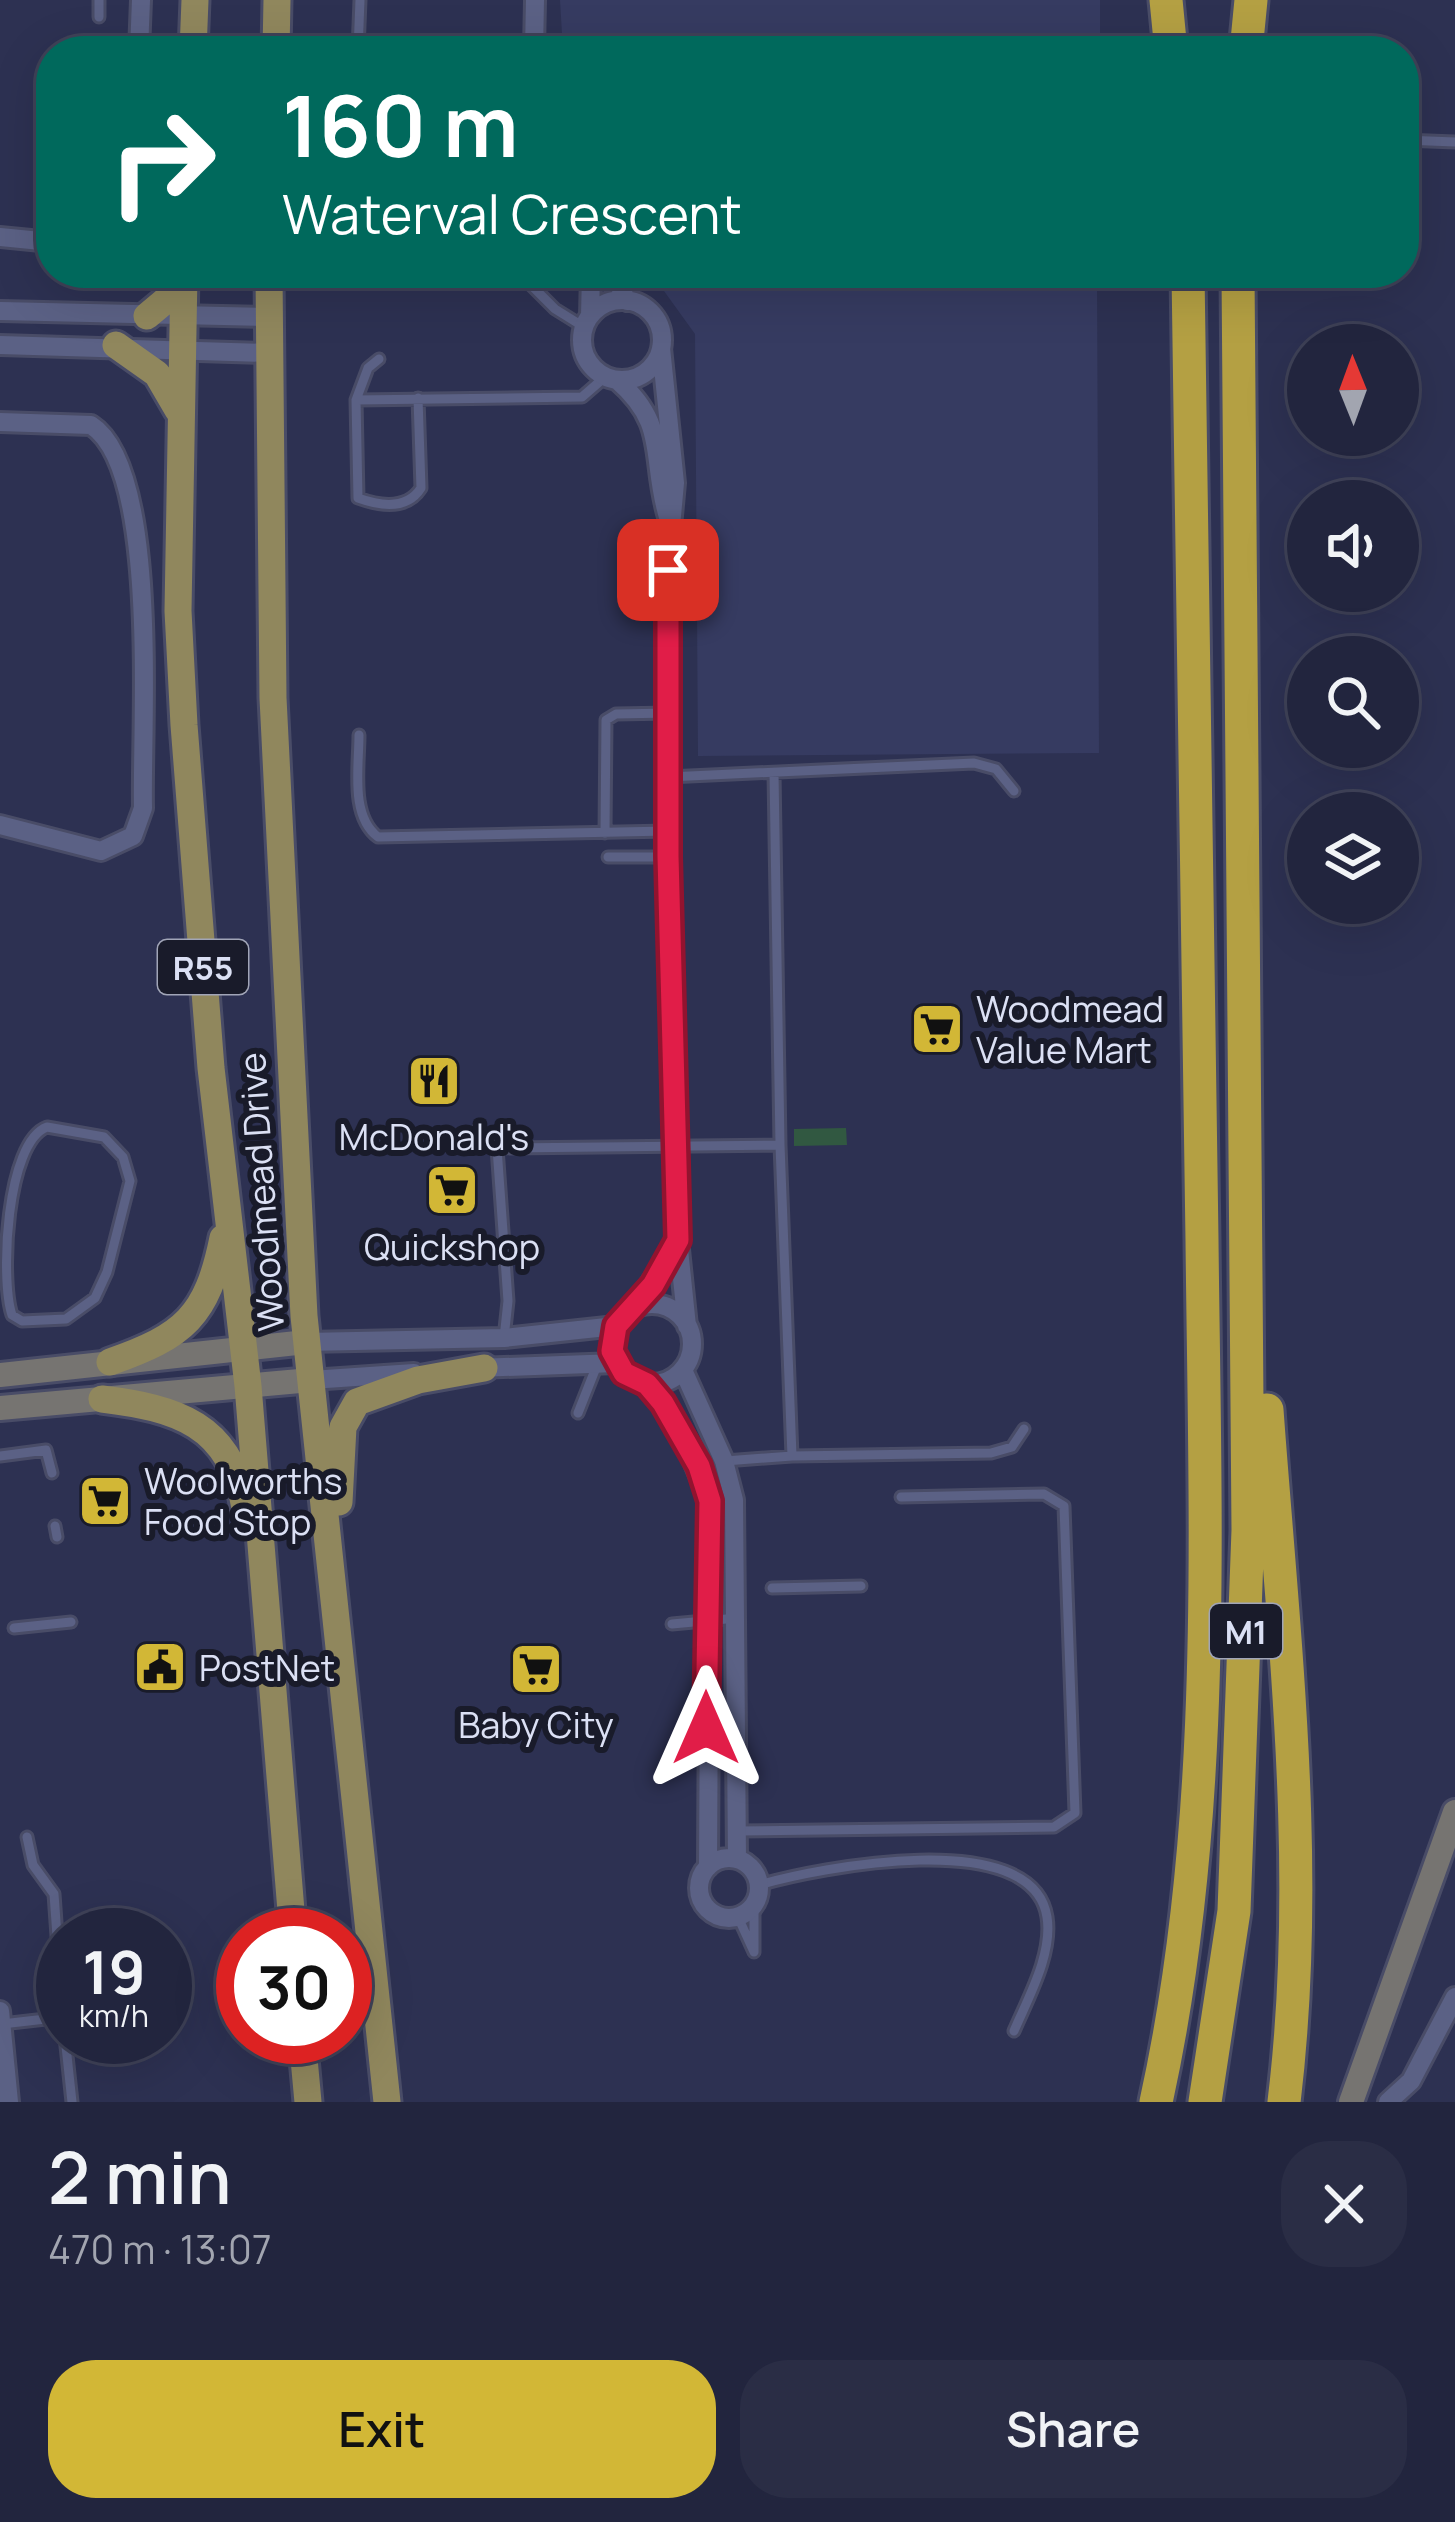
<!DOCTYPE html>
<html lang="en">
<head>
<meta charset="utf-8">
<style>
	body { margin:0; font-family:Manrope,sans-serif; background:#2a2d45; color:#f1f3f6; height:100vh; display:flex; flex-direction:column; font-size:45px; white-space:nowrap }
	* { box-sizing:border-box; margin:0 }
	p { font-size:39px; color:#a2a5b0 }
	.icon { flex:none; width:66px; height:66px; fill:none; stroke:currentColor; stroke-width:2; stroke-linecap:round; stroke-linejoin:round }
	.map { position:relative; height:2102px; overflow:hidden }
	.side { display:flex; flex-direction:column; background:#22253e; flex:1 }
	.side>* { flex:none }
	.banner { position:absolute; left:36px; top:36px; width:1383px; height:252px; border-radius:48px; box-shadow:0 12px 48px #0002,0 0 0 3px #3f4258; background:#00695c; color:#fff; overflow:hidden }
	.needle { width:78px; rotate:359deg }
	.tools { position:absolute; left:1287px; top:324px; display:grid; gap:24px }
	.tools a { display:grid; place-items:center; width:132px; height:132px; border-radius:50%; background:#22253e; box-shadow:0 12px 48px #0002,0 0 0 3px #3f4258; font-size:60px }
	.speed { position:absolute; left:36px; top:1908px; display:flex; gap:24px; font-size:60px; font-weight:700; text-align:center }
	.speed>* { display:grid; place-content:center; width:156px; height:156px; border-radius:50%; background:#22253e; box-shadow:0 12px 48px #0002,0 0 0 3px #3f4258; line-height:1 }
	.speed small { font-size:30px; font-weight:400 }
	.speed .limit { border:18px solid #d22; background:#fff; color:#111 }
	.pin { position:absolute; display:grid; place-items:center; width:102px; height:102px; color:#fff; margin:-51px; border-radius:24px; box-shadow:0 6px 18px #0006 }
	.me { position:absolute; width:132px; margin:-66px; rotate:0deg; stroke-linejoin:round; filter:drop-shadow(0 0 9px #0008) }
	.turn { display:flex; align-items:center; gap:42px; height:252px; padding:0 48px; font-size:54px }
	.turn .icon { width:156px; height:156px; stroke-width:2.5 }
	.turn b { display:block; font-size:84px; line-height:102px }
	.round { display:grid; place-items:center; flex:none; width:126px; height:126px; border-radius:48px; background:#2a2d45 }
	.summary { display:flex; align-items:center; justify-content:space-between; height:204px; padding:0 48px }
	h1 { font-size:72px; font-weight:600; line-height:90px }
	.cta { display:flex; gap:24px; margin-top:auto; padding:24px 48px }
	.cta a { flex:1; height:138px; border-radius:48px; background:#d2b736; color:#111; font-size:48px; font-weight:600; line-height:138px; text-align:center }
	.cta a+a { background:#2a2d45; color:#f1f3f6 }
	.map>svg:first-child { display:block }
</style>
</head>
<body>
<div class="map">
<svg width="1455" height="2102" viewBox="0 0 1455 2102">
	<rect width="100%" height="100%" fill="#2d3152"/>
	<path fill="#363b61" d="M560 0H1100V51H563Z
		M651 273H1097L1099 753 698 756 695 334Z"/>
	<path fill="#315841" d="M846 1128 847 1145 794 1146V1129Z"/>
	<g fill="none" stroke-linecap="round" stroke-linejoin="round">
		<g stroke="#494c67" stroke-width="15">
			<path id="lane" d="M99 17V0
				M358 51 360 0
				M1404 140 1455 142
				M519 273 555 309 584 327
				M379 359 368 368 356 400 582 397 605 377
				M356 400 358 498C380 506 407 510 421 488L418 398
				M359 735C359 767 350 816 378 837L668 831
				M668 777 974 763 996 769 1014 791
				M605 833 606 720 616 714 669 713
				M608 857H668
				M47 1127 104 1137 123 1157 130 1181 107 1272 95 1298 66 1319 22 1321 12 1315C0 1279 6 1142 47 1127Z
				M479 1128 497 1148 780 1145 774 773
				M497 1148 508 1301 504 1338
				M578 1413 597 1365
				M0 1456 46 1450 52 1473
				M792 1456 991 1453 1012 1447 1024 1429
				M725 1461 792 1456 780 1145
				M55 1526 57 1537
				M772 1588 861 1586
				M672 1624 737 1618
				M14 1628 71 1622
				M737 1831 1054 1827 1075 1813 1064 1506 1044 1494 901 1497
				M27 1837 33 1865 54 1894 63 2020
				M759 1885C817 1868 1033 1825 1047 1917 1053 1954 1028 1998 1014 2031
				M738 1917 754 1952
				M754 1952V1906
				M2 2024 63 2017
				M65 2037 72 2102"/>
		</g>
		<g stroke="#494c67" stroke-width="24">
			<path id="street" d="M139 51 141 0
				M534 51 535 0
				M0 237 51 242
				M613 273 627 301
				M582 340a40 40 0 1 1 80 0a40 40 0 1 1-80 0Z
				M0 311 267 317
				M590 316 591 273
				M0 345 268 353
				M661 348 675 483 668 559V857L678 1240 687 1326
				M617 380C669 425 650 456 668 517
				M0 422 91 425C160 469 141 727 143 808L133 836 101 851 0 825
				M612 1344a40 40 0 1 1 80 0a40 40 0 1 1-80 0Z
				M634 1308 676 1245
				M306 1342 504 1338 616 1326
				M477 1368 616 1363
				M683 1370 724 1461 734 1500 737 1859
				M311 1380 414 1373
				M647 1384 680 1430 710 1501 708 1867
				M699 1888a30 30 0 1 1 60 0a30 30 0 1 1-60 0Z
				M0 2011 9 2102
				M1388 2102 1411 2081 1455 1997"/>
		</g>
		<g stroke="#494c67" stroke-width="30">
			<path id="secondary" d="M0 1375 306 1342
				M0 1408 311 1380
				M1351 2102 1455 1812"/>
		</g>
		<g stroke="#494c67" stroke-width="33">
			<path id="primary" d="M193 51 195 0
				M276 51 277 0
				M184 273 178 611 184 725 211 1068 248 1386 293 1935
				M269 273 273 698 304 1316 387 2102
				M147 316 184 285
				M116 345 157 374 178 410
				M110 1362C184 1336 207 1317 223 1238
				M102 1399C176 1408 231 1424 245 1508
				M339 1502 343 1427 357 1402 418 1380 484 1368
				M302 2037 308 2102"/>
		</g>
		<g stroke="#494c67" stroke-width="39">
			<path id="highway" d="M1166 0 1171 51
				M1246 51 1251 0
				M1267 1410C1284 1641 1312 1872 1284 2102
				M1156 2102C1218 1821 1205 1526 1202 1240 1197 917 1193 595 1188 273
				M1205 2102 1234 1911 1248 1530 1238 273"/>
		</g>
		<use href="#lane" stroke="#5b6185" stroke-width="9"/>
		<use href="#street" stroke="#5b6185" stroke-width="18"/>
		<use href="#secondary" stroke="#767471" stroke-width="24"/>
		<use href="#primary" stroke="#90875d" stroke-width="27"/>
		<use href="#highway" stroke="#b4a043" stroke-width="33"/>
	</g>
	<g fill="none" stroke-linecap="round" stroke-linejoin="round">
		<g stroke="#92132f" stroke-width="30">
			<path id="route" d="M668 570V856L678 1240 653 1285 616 1326 612 1351 624 1373 647 1384 663 1403 699 1466 710 1501 706 1728"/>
		</g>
		<use href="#route" stroke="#e11d48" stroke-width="21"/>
	</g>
	<defs>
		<g id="supermarket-square" transform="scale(2.7)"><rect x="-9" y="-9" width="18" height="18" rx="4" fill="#d2b736" stroke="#191b2a"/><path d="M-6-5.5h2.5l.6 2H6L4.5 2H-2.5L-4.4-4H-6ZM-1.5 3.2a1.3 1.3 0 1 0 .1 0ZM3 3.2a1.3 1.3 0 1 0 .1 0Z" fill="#111"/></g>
		<g id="restaurant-square" transform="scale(2.7)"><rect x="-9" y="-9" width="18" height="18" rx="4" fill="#d2b736" stroke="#191b2a"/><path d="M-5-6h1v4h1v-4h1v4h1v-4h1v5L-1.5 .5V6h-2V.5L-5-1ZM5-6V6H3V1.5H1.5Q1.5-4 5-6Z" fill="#111"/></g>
		<g id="civic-square" transform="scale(2.7)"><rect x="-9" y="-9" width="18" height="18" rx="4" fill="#d2b736" stroke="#191b2a"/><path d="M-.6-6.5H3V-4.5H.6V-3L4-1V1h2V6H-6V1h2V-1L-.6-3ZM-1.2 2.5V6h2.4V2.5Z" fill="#111"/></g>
	</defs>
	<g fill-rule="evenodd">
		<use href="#supermarket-square" x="937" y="1029"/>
		<use href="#restaurant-square" x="434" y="1081"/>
		<use href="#supermarket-square" x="452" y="1190"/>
		<use href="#supermarket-square" x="105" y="1501"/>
		<use href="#civic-square" x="160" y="1667"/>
		<use href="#supermarket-square" x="536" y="1669"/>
	</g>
	<g text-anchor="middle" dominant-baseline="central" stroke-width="12" stroke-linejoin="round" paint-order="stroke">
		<g fill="#191b2a" stroke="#a1a5b7" stroke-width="3">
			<rect x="158" y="940" width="90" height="54" rx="9"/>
			<rect x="1210" y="1604" width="72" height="54" rx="9"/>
		</g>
		<g font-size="33" font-weight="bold" fill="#dbe0f4">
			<text x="203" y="967">R55</text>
			<text x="1246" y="1631">M1</text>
		</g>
		<g font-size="36" fill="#dbe0f4" stroke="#191b2a" text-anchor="start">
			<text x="976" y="1008">Woodmead<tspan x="976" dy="41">Value Mart</tspan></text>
			<text x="434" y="1136" text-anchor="middle">McDonald's</text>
			<text x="452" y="1246" text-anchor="middle">Quickshop</text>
			<text x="144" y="1480">Woolworths<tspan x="144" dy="41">Food Stop</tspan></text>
			<text x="199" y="1667">PostNet</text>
			<text x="536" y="1724" text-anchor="middle">Baby City</text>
		</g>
		<g font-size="36" fill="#dbe0f4" stroke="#191b2a">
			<text transform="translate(261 1192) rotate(-94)">Woodmead Drive</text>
		</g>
	</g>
</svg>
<div class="tools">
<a><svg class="needle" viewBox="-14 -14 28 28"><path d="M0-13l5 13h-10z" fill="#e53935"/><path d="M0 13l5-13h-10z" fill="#a2a5b0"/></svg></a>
<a><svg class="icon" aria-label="sound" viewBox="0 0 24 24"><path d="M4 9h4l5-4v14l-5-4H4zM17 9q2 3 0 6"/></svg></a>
<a><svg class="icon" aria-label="search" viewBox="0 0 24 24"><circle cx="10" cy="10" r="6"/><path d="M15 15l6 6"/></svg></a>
<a><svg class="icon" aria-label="layers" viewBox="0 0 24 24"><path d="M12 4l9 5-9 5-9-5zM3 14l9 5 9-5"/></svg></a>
</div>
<div class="speed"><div>19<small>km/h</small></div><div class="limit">30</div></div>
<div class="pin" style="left:668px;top:570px;background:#d93025"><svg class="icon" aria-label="arrive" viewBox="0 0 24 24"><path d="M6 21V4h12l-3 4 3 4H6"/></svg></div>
<svg class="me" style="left:706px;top:1728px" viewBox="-20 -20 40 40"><path d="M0-17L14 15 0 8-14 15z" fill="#e11d48" stroke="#fff" stroke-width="4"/></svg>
<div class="banner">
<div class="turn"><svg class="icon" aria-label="right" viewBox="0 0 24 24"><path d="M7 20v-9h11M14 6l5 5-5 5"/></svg><div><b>160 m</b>Waterval Crescent</div></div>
</div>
</div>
<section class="side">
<div class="summary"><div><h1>2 min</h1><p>470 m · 13:07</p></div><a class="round"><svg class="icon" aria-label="close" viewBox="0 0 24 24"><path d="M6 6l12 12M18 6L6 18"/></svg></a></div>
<div class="cta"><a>Exit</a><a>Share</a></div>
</section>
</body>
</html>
